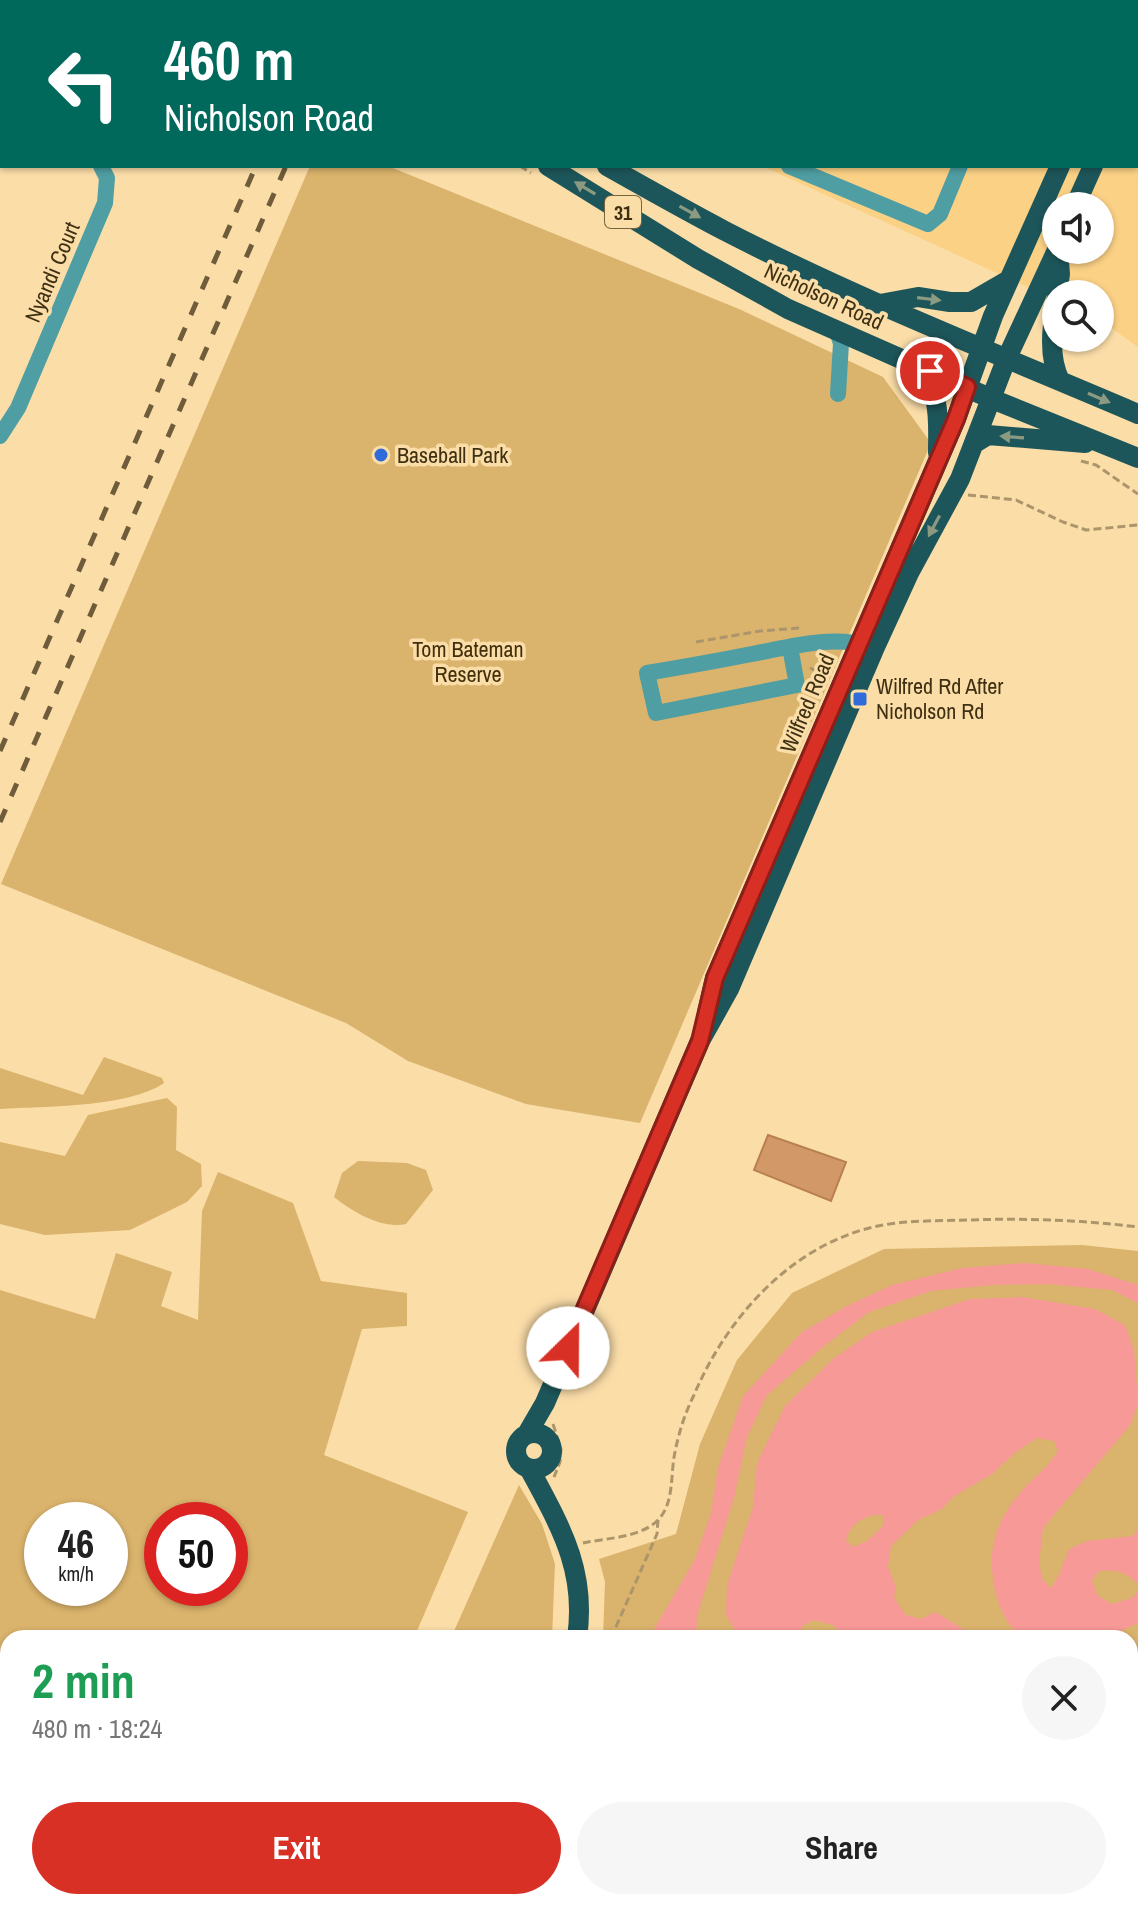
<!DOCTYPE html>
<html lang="en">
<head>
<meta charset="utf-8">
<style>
	body { margin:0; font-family:"Archivo Narrow",sans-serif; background:#f6f6f6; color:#222; height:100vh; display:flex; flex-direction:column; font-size:30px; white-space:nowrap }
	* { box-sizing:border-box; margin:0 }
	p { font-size:26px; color:#767676 }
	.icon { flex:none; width:44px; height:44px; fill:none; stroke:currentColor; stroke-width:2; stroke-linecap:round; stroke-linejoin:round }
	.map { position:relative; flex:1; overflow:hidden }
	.panel { position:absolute; left:0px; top:1630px; width:1138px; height:280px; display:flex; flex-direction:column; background:#fff; border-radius:24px 24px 0 0; box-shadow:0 2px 6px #0004 }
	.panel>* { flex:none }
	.top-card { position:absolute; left:0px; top:0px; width:1138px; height:168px; box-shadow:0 2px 6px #0004; background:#00695c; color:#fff; overflow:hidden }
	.fabs { position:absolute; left:1042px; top:192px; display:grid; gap:16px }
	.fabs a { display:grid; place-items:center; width:72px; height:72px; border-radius:50%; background:#fff; box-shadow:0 2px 6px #0004; font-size:40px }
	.speed { position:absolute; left:24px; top:1502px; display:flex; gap:16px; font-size:40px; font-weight:700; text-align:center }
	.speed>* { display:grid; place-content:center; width:104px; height:104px; border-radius:50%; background:#fff; box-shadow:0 2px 6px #0004; line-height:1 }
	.speed small { font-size:20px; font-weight:400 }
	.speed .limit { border:12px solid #d22; background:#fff; color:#111 }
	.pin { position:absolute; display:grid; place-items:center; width:68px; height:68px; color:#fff; margin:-34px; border:4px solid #fff; border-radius:50%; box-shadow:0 2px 8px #0007 }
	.me { position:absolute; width:88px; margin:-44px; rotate:23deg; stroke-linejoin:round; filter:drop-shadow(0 0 6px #0008) }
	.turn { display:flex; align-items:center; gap:28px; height:168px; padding:0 32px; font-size:36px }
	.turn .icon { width:104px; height:104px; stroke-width:2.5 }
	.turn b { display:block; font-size:56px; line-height:68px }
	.round { display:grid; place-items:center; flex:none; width:84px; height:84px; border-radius:42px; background:#f6f6f6 }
	.headline { display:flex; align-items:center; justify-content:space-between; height:136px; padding:0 32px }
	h1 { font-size:48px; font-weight:800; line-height:60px; color:#1e9e55 }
	.primary-button { display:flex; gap:16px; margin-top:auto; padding:16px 32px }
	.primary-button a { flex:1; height:92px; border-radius:48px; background:#d93025; color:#fff; font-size:32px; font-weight:800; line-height:92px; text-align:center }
	.primary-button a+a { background:#f6f6f6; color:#222 }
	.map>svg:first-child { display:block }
</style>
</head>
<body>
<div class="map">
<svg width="1138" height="1910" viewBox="0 0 1138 1910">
	<rect width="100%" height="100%" fill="#fbdda8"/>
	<path fill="#fbd185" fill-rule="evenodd" d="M398 0H1138V347L1100 320V294H1056V300L762 166H1136V2ZM1056 206H1100V250H1056Z"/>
	<path fill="#dab36c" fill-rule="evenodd" d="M310 166H388L739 309 883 377 931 443 640 1123 526 1104 408 1061 346 1023 1 884Z
		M104 1057 162 1078 164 1083C127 1108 44 1106 0 1109V1068L83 1095Z
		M167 1098 177 1107 176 1150 201 1164 202 1186 187 1202 130 1230 45 1235 0 1224V1142L65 1156 88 1115Z
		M358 1161 407 1163 426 1170 433 1190 406 1224C381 1229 353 1212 334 1197L342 1173Z
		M218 1172 293 1203 321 1281 407 1293V1326L362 1329 324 1455 468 1512 414 1638H8V1902H302L298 1910H0V1290L95 1319 116 1253 172 1272 161 1306 198 1320 202 1211ZM42 1520H110V1588H42ZM162 1520H230V1588H162Z
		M1082 1245 1138 1251V1763L1130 1773V1638H603L605 1582 599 1559 676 1534 700 1444 737 1360 792 1293 884 1249Z
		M519 1485 542 1524 555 1564 552 1638H451Z
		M358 1902H1033L1027 1910H353Z"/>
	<path fill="#f69997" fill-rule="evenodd" d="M1025 1263 1088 1269 1138 1285V1303L1112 1290 1048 1284 993 1285 931 1291 869 1312 823 1347 767 1395 747 1437 734 1498 697 1616 696 1638H649L695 1559 711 1513 718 1468 743 1396 802 1332 845 1307 892 1285 962 1268Z
		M1023 1297 1095 1309 1125 1325 1134 1349 1138 1403 1131 1424 1043 1528 1039 1565 1043 1580 1051 1588 1058 1577 1069 1549 1087 1541 1133 1536 1138 1529V1584C1126 1572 1116 1569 1099 1571L1092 1581 1097 1595 1112 1604 1132 1598 1138 1591V1623L1105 1638H1023C1009 1629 999 1608 995 1591 987 1553 994 1523 1020 1493 1033 1477 1046 1470 1058 1451L1054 1441 1037 1438 1017 1451 992 1474 953 1497 942 1509 918 1520 891 1546 888 1567 896 1587 894 1598 906 1615 921 1619 935 1612 978 1638H846L833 1625 814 1620 804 1625 798 1633 800 1638H739L726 1615 727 1585 753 1507 757 1463 785 1406 833 1359 872 1332 970 1299ZM874 1515H883V1526L867 1541 853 1547 846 1540C849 1526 861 1518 874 1515Z"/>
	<path fill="#d29867" stroke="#b8804f" stroke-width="2" d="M768 1135 846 1162 831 1201 754 1170Z"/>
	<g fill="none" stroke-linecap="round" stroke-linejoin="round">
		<path stroke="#ac956a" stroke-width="3" stroke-dasharray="8 4" stroke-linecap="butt" d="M56 0 60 2
			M174 0 180 2
			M520 166 531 173
			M1081 461 1096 465 1138 494
			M968 495 1016 500 1063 522 1086 530 1138 525
			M696 642 760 631 800 628
			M810 668 828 676
			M553 1424 561 1449 560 1462 554 1477
			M583 1543C606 1538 639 1538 657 1521 675 1504 670 1474 675 1452 679 1432 685 1413 694 1395 727 1317 792 1244 878 1226 908 1220 939 1221 969 1220 1026 1218 1082 1220 1138 1227
			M611 1638 657 1534 658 1520
			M1130 1691 1138 1681
			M607 1902 619 1910
			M824 1910 837 1902"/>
		<path stroke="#4f9ea3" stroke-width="16" d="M440 0 445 2
			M662 0 667 2
			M935 0 938 2
			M802 2 803 0
			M955 2H967
			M0 129H2
			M789 166 928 224 940 214 960 166
			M836 329 841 343 838 394
			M0 436 18 408 105 203 107 178 101 166
			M790 647 797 685 656 713 647 673C682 667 717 661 752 654 790 647 831 635 869 646"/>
		<path stroke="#1d565a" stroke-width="20" d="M207 0 212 2
			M277 0 281 2
			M1132 2 1133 0
			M1136 69 1138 64
			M548 166 698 259 788 309 992 399 1138 458
			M607 166C646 188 685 210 725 231 859 300 1000 355 1138 414
			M1075 206 1093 166
			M1057 294 1060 274 1058 250
			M1056 301C1052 328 1048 356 1060 381
			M880 304 918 297 950 302H971L1009 280
			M916 368C942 392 938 420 938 453
			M975 443 988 435 1085 443
			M707 1013 715 978 956 419 993 316 1060 166
			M516 1451a18 18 0 1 1 36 0a18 18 0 1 1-36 0Z
			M527 1434 545 1403 700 1041 729 989 875 647 909 573 960 479 1006 360 1057 250
			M529 1468C560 1526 587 1570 577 1638
			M324 1910 328 1902"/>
		<path stroke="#1f3c3d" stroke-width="22" d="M1130 1830 1138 1815
			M1070 1910 1077 1902"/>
		<path stroke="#6f5c3a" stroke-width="5" stroke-dasharray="14 14" stroke-linecap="butt" d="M310 2 311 0
			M328 2 329 0
			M344 2 345 0
			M357 2 358 0
			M0 751 256 166
			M0 822 286 166"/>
	</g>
	<defs><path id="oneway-solid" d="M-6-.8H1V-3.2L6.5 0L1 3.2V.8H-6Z" transform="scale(2)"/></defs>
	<g fill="#8c9a81">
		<use href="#oneway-solid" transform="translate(585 188) rotate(-149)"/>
		<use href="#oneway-solid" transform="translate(690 212) rotate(29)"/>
		<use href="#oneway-solid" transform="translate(929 299) rotate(7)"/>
		<use href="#oneway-solid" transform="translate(1099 398) rotate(23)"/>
		<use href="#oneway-solid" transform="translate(1012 437) rotate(-176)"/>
		<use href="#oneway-solid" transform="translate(934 526) rotate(118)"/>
	</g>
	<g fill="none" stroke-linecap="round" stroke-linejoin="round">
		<g stroke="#8d1f18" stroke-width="20">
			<path id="route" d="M568 1348 700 1041 715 978 956 419 967 387 930 371"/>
		</g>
		<use href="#route" stroke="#d93025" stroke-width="14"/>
	</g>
	<g fill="#2f6bd9" stroke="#fbdda8" stroke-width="3">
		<circle cx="381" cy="455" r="8"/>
		<rect x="852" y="691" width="16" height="16" rx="4"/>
	</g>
	<g text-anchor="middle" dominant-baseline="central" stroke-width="7" stroke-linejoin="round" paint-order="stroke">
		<rect fill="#fbdda8" stroke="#776440" stroke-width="2" x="605" y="196" width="36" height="32" rx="6"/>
		<g font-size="20" font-weight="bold" fill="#3f3014">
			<text x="623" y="212">31</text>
		</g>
		<g font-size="22" fill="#3f3014" stroke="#fbdda8">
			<text transform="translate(52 272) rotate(-67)">Nyandi Court</text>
			<text transform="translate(824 296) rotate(25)">Nicholson Road</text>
			<text transform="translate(807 703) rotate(-67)">Wilfred Road</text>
		</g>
		<g font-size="22" fill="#3f3014" stroke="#fbdda8" text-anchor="start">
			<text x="397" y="455">Baseball Park</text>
			<text x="876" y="686">Wilfred Rd After<tspan x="876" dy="25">Nicholson Rd</tspan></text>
		</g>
		<g font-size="22" fill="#42300c" stroke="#fbdda8">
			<text x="468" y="649">Tom Bateman<tspan x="468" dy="25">Reserve</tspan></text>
		</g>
	</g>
</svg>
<div class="fabs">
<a><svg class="icon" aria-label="sound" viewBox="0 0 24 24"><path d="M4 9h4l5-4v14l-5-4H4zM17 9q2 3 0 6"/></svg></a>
<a><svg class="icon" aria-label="search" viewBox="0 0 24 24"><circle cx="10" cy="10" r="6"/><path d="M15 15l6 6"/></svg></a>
</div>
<div class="speed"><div>46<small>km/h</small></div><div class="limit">50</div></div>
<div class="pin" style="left:930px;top:371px;background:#d93025"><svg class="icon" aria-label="arrive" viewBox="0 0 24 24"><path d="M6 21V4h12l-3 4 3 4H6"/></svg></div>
<svg class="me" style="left:568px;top:1348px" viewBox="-20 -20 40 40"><circle r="19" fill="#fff"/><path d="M0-13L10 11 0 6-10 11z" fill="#d93025"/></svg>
<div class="top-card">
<div class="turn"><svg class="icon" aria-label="left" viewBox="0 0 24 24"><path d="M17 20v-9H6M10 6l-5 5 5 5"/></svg><div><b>460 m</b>Nicholson Road</div></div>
</div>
<section class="panel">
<div class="headline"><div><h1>2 min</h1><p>480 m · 18:24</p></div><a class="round"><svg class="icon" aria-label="close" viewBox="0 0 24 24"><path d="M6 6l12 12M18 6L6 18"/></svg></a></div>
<div class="primary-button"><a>Exit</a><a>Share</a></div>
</section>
</div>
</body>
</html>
